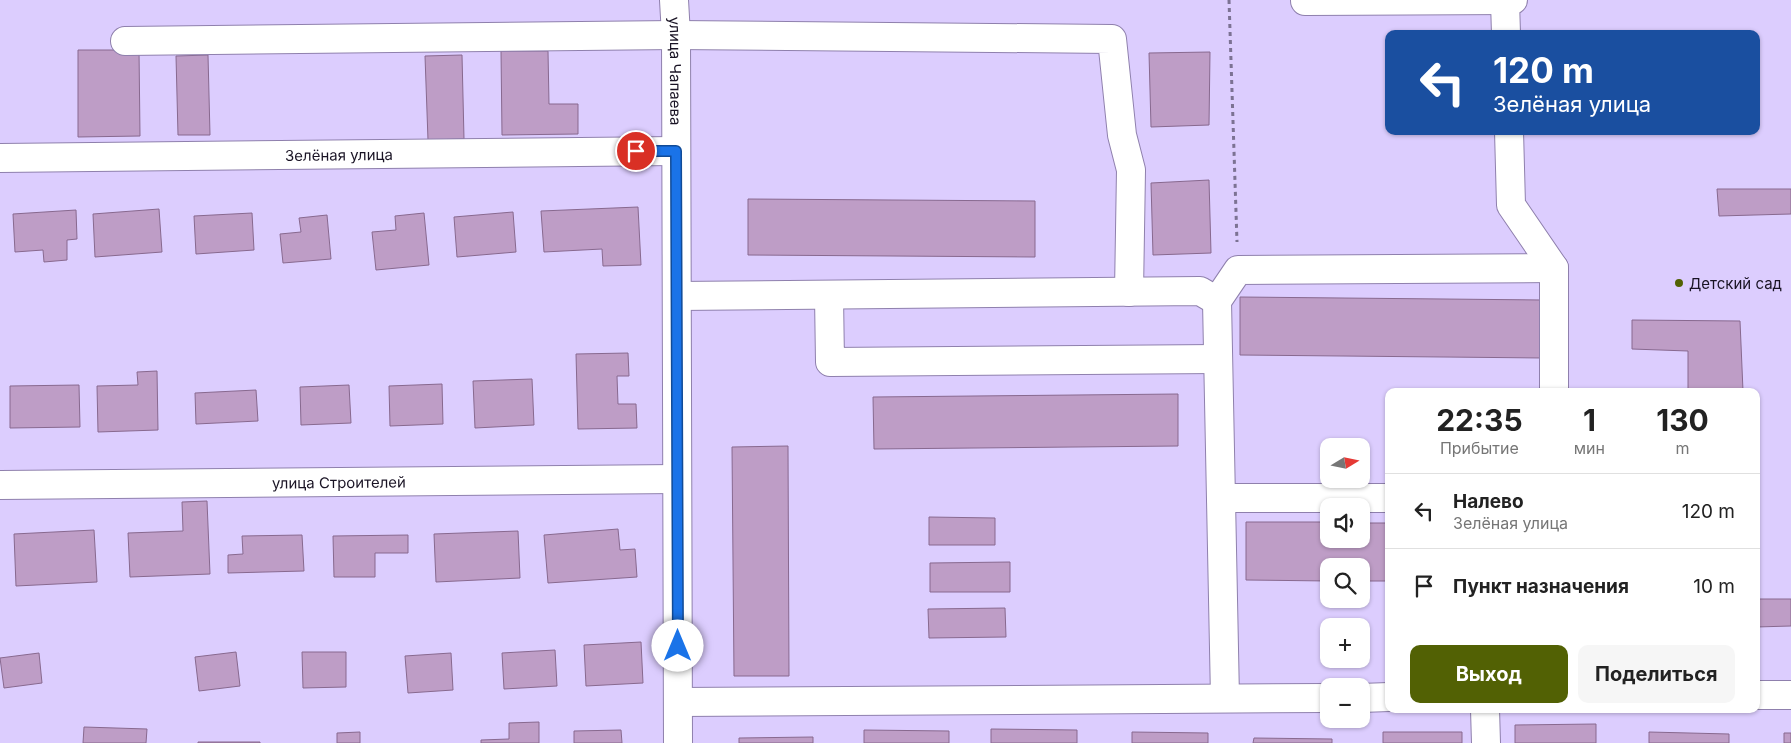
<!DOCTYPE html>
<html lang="ru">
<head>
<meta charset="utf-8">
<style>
	body { margin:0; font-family:Inter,sans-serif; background:#f6f6f6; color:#222; height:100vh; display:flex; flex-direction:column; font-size:19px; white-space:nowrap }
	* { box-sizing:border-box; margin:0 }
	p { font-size:16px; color:#767676 }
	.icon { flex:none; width:28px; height:28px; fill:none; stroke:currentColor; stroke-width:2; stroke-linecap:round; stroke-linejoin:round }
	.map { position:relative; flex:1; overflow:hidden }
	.side { position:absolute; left:1385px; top:388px; width:375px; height:325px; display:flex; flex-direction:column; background:#fff; border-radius:10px; box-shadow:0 1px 4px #0004 }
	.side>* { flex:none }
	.hud { position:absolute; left:1385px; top:30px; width:375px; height:105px; border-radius:10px; box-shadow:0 1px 4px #0004; background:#1a4fa0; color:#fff; overflow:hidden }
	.needle { width:32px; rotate:80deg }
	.buttons { position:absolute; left:1320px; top:438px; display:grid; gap:10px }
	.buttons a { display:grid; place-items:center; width:50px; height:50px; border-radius:10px; background:#fff; box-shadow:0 1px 4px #0004; font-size:25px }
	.pin { position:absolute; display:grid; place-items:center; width:42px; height:42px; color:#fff; margin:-21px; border:2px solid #fff; border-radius:50%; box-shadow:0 1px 5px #0007 }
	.me { position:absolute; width:55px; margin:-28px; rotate:0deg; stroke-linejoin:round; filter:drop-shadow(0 0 4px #0008) }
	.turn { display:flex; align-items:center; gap:18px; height:105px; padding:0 25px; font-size:22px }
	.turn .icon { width:65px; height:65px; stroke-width:2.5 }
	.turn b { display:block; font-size:35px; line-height:42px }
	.eta { display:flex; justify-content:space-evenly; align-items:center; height:85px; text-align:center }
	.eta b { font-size:30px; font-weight:700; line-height:35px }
	.cta { display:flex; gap:10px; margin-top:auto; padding:10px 25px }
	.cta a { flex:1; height:58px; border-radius:10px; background:#526104; color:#fff; font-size:20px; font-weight:700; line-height:58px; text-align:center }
	.cta a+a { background:#f6f6f6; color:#222 }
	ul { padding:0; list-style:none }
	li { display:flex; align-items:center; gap:15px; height:75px; padding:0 25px; border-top:1px solid #e0e0e0 }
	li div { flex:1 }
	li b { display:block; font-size:19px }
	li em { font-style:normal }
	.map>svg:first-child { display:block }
</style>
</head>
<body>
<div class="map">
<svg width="1791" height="743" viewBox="0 0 1791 743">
	<rect width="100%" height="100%" fill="#dccdfe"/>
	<path fill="#be9dc6" stroke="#88698f" d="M78 50H139L140 136 78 137Z
		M501 51H548L549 104H578V134L502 135Z
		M1210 52 1209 125 1151 127 1149 53Z
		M208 55 210 135H178L176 56Z
		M462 55 464 139 428 140 425 56Z
		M1209 180 1211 253 1153 255 1151 183Z
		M1717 189H1791V214L1719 216Z
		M748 199 1035 201V257L748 255Z
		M638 207 641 265 603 266 602 249 544 252 541 211Z
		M159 209 162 252 95 257 93 214Z
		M76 210 77 239 67 240V260L44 262 43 250 15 252 13 214Z
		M513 212 516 252 457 257 454 217Z
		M252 213 254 250 196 254 194 216Z
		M424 213 429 265 376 270 372 232 396 230 395 216Z
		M327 215 331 259 283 263 280 234 301 232 299 218Z
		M1240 297 1543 300V358L1240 355Z
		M1632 320 1740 321 1743 391H1688V351L1632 349Z
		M628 353 629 376H617L618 404H636L637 428 578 429 576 354Z
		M157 371 158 430 98 432 97 386 138 385 137 372Z
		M532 379 534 425 475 428 473 381Z
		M442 384 443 424 390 426 389 386Z
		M79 385 80 427 10 428V386Z
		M349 385 351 423 301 425 300 387Z
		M256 390 258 421 196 424 195 393Z
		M1178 394V446L874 449 873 397Z
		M788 446 789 676H734L732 447Z
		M207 501 210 574 130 577 128 533 183 531 182 502Z
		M929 517 995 518V545H929Z
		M1246 522H1329V539H1361V523H1389V581H1361V566H1329V581L1246 580Z
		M618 529 620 550 635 549 637 577 548 583 544 535Z
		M94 530 97 582 16 586 14 534Z
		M518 531 520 578 436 582 434 534Z
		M302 535 304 571 228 573V555L243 554 242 536Z
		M408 535V553H375V577H334L333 536Z
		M1010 562V592H930V563Z
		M1756 599H1791V626L1756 627Z
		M1005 608 1006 637 929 638 928 609Z
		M641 642 643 683 586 686 584 645Z
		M555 650 557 686 504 689 502 653Z
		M236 652 240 686 199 691 195 657Z
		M302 652H346V687L303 688Z
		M39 653 42 683 4 688 0 658Z
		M451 653 453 690 408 693 405 656Z
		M539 722V743H481V740L509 739V723Z
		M1596 724V743H1515V725Z
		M84 727 147 729 146 743H83Z
		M991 729 1077 730V743H991Z
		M621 730 622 743H574V731Z
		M864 730 949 731V743H864Z
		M360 732V743H337V733Z
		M1132 732 1208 733V743H1132Z
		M1383 732H1462V743H1383Z
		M1649 732 1729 734V743H1649Z
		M1784 733H1791V743H1784Z
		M813 737V743H739V738Z
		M1254 738 1332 739V743H1253Z
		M198 742H260V743H198Z"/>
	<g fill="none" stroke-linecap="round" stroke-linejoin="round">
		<g stroke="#8f80ad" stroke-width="30">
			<g id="minor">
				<path id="s1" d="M674 0 676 35 678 743"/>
				<path d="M1305 1 1513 0"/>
				<path d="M1505 1 1506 34"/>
				<path d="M125 41 676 35 1112 39 1122 135 1131 170 1129 292"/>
				<path d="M1509 131 1511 205 1554 268V391"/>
				<path id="s2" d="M0 158 676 151"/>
				<path d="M677 296 1200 291 1217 301"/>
				<path d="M829 296 830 362 1218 359"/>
				<path id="s3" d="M0 485 677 479"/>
				<path d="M1221 498H1389"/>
				<path d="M1756 695H1791"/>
				<path d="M1225 698 1217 301 1238 270 1554 268"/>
				<path d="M1361 698 1389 697"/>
				<path d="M678 702 1329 698"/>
				<path d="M1485 709 1486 743"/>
			</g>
		</g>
		<path stroke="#7c7293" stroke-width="3" stroke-dasharray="4 4" stroke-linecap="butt" d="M1229 0 1237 242"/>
		<use href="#minor" stroke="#fff" stroke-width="28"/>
	</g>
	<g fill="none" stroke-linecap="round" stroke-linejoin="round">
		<g stroke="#114b97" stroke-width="12">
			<path id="route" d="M636 151H676L678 646"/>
		</g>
		<use href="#route" stroke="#1a73e8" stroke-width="9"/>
	</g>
	<circle fill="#526104" stroke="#dccdfe" stroke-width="2" cx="1679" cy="283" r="5"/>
	<g text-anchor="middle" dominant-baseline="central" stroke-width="4" stroke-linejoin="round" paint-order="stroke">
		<g font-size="15" fill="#191324" stroke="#dccdfe">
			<text stroke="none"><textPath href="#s1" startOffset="71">улица Чапаева</textPath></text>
			<text stroke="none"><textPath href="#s2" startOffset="339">Зелёная улица</textPath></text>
			<text stroke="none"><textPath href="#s3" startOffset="339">улица Строителей</textPath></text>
		</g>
		<g font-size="15" fill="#191324" stroke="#dccdfe" text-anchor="start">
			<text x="1689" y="283">Детский сад</text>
		</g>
	</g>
</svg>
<div class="buttons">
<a><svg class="needle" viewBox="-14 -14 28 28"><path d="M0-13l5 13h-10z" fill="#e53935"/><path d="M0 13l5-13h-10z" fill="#767676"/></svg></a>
<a><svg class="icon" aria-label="sound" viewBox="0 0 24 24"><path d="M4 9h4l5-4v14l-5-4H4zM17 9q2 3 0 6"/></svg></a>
<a><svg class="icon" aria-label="search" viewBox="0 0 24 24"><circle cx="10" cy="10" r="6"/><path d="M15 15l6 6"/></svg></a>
<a>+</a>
<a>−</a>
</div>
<div class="pin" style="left:636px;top:151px;background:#d93025"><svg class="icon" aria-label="arrive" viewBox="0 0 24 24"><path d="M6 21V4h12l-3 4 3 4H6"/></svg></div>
<svg class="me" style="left:678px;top:646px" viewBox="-20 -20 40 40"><circle r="19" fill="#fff"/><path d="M0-13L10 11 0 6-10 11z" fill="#1a73e8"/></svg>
<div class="hud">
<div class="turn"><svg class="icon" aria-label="left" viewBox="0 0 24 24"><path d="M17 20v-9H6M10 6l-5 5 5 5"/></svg><div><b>120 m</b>Зелёная улица</div></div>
</div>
<section class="side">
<div class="eta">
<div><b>22:35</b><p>Прибытие</p></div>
<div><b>1</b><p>мин</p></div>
<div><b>130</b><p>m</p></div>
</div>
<ul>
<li><svg class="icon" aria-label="left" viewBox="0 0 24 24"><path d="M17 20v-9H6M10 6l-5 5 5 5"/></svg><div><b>Налево</b><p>Зелёная улица</p></div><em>120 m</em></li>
<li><svg class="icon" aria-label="arrive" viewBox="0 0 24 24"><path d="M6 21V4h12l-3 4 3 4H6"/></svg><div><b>Пункт назначения</b></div><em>10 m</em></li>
</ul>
<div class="cta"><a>Выход</a><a>Поделиться</a></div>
</section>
</div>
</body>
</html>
